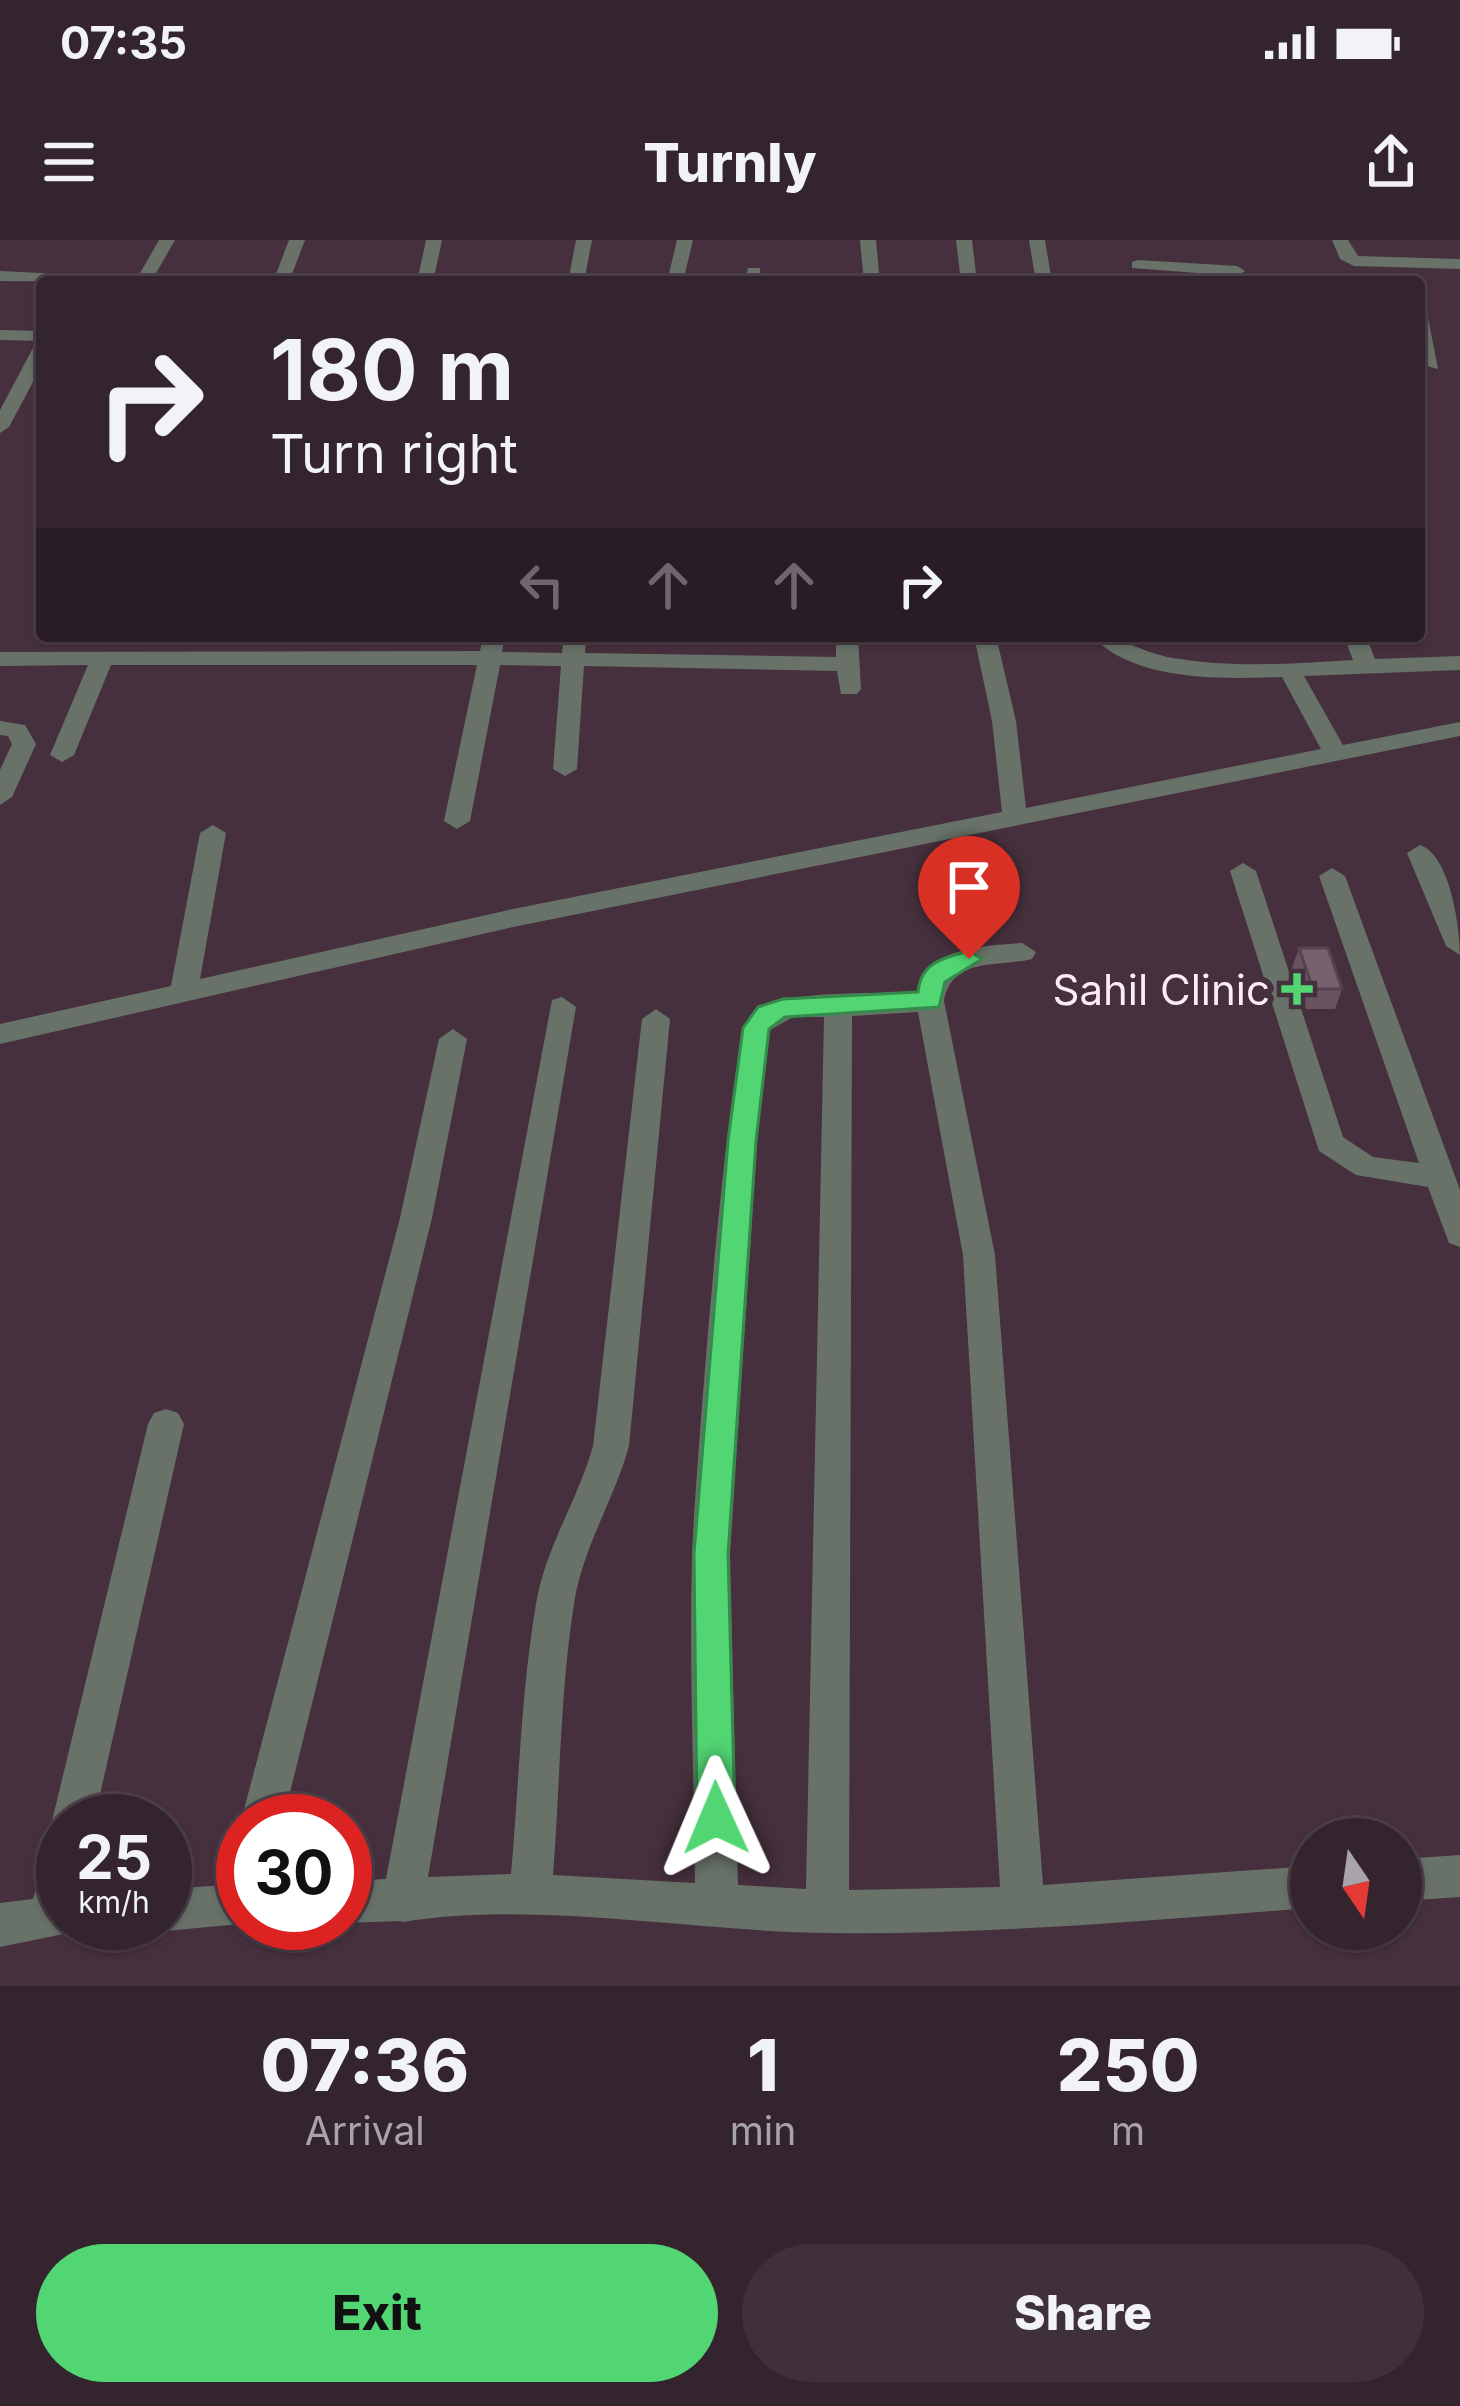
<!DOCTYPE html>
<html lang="en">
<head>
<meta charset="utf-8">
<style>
	body { margin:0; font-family:Inter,sans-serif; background:#3f303a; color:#f1f3f6; height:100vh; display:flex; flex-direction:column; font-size:45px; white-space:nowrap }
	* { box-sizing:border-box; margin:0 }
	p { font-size:39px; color:#a9a4aa }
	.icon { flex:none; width:66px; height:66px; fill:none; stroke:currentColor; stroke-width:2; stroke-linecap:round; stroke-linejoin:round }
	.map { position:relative; height:1746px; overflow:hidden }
	.side { display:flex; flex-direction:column; background:#34242e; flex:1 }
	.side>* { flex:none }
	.hud { position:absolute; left:36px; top:36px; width:1389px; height:366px; border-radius:12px; box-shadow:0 3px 9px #0004,0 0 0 3px #4e414a; background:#34242e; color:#f1f3f6; overflow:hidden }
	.needle { width:78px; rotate:167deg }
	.fabs { position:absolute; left:1290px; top:1578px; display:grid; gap:24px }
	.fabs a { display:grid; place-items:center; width:132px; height:132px; border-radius:50%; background:#34242e; box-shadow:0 3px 9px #0004,0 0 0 3px #4e414a; font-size:60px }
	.speed { position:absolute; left:36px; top:1554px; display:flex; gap:24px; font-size:60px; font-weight:700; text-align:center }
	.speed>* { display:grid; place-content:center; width:156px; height:156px; border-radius:50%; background:#34242e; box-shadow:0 3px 9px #0004,0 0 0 3px #4e414a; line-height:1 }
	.speed small { font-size:30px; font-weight:400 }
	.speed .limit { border:18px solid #d22; background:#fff; color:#111 }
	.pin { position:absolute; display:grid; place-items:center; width:102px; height:102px; color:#fff; margin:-123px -51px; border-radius:50% 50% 50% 0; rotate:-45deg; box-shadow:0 0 12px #0007 }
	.pin .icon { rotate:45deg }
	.me { position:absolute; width:132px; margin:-66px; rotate:359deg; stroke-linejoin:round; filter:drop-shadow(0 0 9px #0008) }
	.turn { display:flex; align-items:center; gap:42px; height:252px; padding:0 36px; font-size:54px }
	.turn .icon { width:156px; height:156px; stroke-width:2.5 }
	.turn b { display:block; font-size:84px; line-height:102px }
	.lanes { display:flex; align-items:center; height:114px; padding:0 36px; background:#0003; justify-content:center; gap:60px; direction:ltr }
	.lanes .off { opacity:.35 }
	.eta { display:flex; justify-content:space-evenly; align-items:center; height:204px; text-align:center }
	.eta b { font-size:72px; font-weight:800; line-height:84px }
	.primary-button { display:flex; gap:24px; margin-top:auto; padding:24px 36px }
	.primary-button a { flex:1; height:138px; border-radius:72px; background:#52d673; color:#111; font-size:48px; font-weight:800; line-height:138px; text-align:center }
	.primary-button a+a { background:#3f303a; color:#f1f3f6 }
	.status { display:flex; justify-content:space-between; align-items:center; height:84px; padding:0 60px; background:#34242e; direction:ltr }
	.status svg { height:33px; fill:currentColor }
	header { display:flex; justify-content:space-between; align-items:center; height:156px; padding:0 36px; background:#34242e; font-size:54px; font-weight:800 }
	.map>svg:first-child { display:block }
</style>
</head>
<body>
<div class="status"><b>07:35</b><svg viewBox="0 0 49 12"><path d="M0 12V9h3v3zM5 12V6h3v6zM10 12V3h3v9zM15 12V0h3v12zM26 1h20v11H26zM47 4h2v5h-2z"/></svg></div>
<header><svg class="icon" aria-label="menu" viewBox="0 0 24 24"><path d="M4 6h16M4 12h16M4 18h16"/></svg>Turnly<svg class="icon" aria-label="share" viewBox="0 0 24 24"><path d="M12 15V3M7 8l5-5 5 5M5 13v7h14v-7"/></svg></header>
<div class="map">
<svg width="1460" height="1746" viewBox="0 0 1460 1746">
	<rect width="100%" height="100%" fill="#46303d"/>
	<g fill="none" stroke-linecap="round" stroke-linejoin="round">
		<path fill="#687269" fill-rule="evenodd" d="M159 0H175L151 42H135Z
			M289 0H305L289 42H273Z
			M426 0H442L433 42H417Z
			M576 0H592L584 42H568Z
			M677 0H693L683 42H667Z
			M860 0H876L880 42H864Z
			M956 0H972L977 42H961Z
			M1029 0H1045L1052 42H1036Z
			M1332 0H1348L1358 16 1460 19V29L1354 26 1340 19Z
			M1138 20 1237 26 1245 31 1237 36 1132 28V22Z
			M748 28H760L761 42H745Z
			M0 31 126 37 134 42 0 41Z
			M1419 67 1427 72 1438 129 1423 125Z
			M0 90 42 91V101L0 100Z
			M42 103V125L9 187 0 193V170L33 108Z
			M483 396H505L502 412 562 413 564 396H586L585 413 836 417V396H858L861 449 857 454H841L837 431 584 426 577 529 565 536 553 529 561 426 500 425 470 581 457 589 444 581 477 425H111L74 515 62 522 50 515 88 425 0 426V412L480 411Z
			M974 396H996L1016 481 1026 568 1321 509 1282 437C1223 439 1135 442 1092 396 1122 396 1142 413 1173 418 1232 428 1293 424 1353 420L1344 396H1366L1375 419 1460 416V430L1304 436 1343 505 1460 482V496L513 687 0 804V784L171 746 200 593 213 585 226 593 200 739 513 669 1002 572 992 481Z
			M0 481 25 485 36 504 12 557 0 565V530L12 504 8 496 0 495Z
			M1420 605C1450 615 1460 687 1460 715L1446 706 1407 613Z
			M1243 623 1256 631 1343 897 1373 917 1419 923 1319 636 1332 628 1345 636 1460 950V1007L1449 1003 1428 947 1356 935 1319 911 1230 631Z
			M1022 703 1036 712 1032 719C997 728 953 716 944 761L995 1015 1043 1645 1311 1626V1668C1151 1680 990 1695 830 1693 695 1692 534 1660 403 1682L400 1681 345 1683H344L345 1641 386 1639 552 760 562 757 576 767 428 1637 511 1634C519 1545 521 1452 536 1364 545 1308 578 1260 593 1206L642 779 656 769 670 779 629 1206C614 1260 582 1309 574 1364 560 1453 560 1546 553 1635L695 1643C694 1534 689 1425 692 1316 694 1253 728 799 750 776 777 747 878 755 918 752 933 705 981 707 1022 703ZM918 772 963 1015 1000 1647 849 1650 852 776ZM793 777H824L806 1649 738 1645 730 1314 757 901 770 790Z
			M453 789 467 799 432 978 283 1581H243V1585L241 1581 400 978 439 799Z
			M166 1169 178 1173 184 1184 94 1581H63V1598L52 1581 148 1184 154 1173Z
			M63 1602V1683H82L78 1691 0 1707V1663L33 1659 48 1608Z
			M1460 1615V1657L1401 1661V1619Z
			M243 1644V1683H251L165 1691 150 1685 165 1683V1649Z"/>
	</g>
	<path fill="#68535f" d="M1299 708 1342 749 1335 769H1306L1292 728Z"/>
	<path fill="#79606f" stroke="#55434e" stroke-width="3" d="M1299 708H1328L1342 749H1313Z"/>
	<path fill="#52d673" stroke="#358b4b" stroke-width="3" d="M969 711 982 719 945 742 939 767 785 777 769 789 756 901 728 1314 735 1578 729 1591 716 1597 702 1591 697 1578 694 1314 728 901 743 788 758 767 783 759 918 752C921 722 943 718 969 711Z"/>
	<path fill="#52d673" stroke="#46303d" stroke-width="4.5" d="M1291 731h12v12h12v12h-12v12h-12v-12h-12v-12h12z"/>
	<g text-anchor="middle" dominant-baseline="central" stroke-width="12" stroke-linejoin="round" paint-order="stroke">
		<g font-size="42" fill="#fbecf5" stroke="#46303d" text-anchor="end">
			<text x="1270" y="749">Sahil Clinic</text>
		</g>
	</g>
</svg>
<div class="fabs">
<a><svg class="needle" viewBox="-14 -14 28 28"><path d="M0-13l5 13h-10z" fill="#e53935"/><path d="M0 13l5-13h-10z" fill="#a9a4aa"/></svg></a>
</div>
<div class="speed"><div>25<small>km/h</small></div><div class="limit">30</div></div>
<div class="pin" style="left:969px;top:719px;background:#d93025"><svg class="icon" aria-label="arrive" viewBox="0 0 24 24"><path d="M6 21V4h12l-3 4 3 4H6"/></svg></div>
<svg class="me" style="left:716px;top:1578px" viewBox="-20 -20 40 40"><path d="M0-17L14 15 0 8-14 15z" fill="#52d673" stroke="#fff" stroke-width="4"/></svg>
<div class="hud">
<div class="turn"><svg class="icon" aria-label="right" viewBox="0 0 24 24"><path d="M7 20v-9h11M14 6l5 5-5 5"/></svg><div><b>180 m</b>Turn right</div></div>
<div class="lanes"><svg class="icon off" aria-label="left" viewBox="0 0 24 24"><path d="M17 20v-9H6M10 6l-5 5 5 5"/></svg><svg class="icon off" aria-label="ahead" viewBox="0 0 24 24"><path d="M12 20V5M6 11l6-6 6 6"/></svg><svg class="icon off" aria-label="ahead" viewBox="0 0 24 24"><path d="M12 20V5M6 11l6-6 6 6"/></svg><svg class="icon" aria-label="right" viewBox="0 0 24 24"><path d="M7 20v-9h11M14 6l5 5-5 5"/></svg></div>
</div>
</div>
<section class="side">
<div class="eta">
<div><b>07:36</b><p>Arrival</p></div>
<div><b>1</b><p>min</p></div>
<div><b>250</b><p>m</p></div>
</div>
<div class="primary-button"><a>Exit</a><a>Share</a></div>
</section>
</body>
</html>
